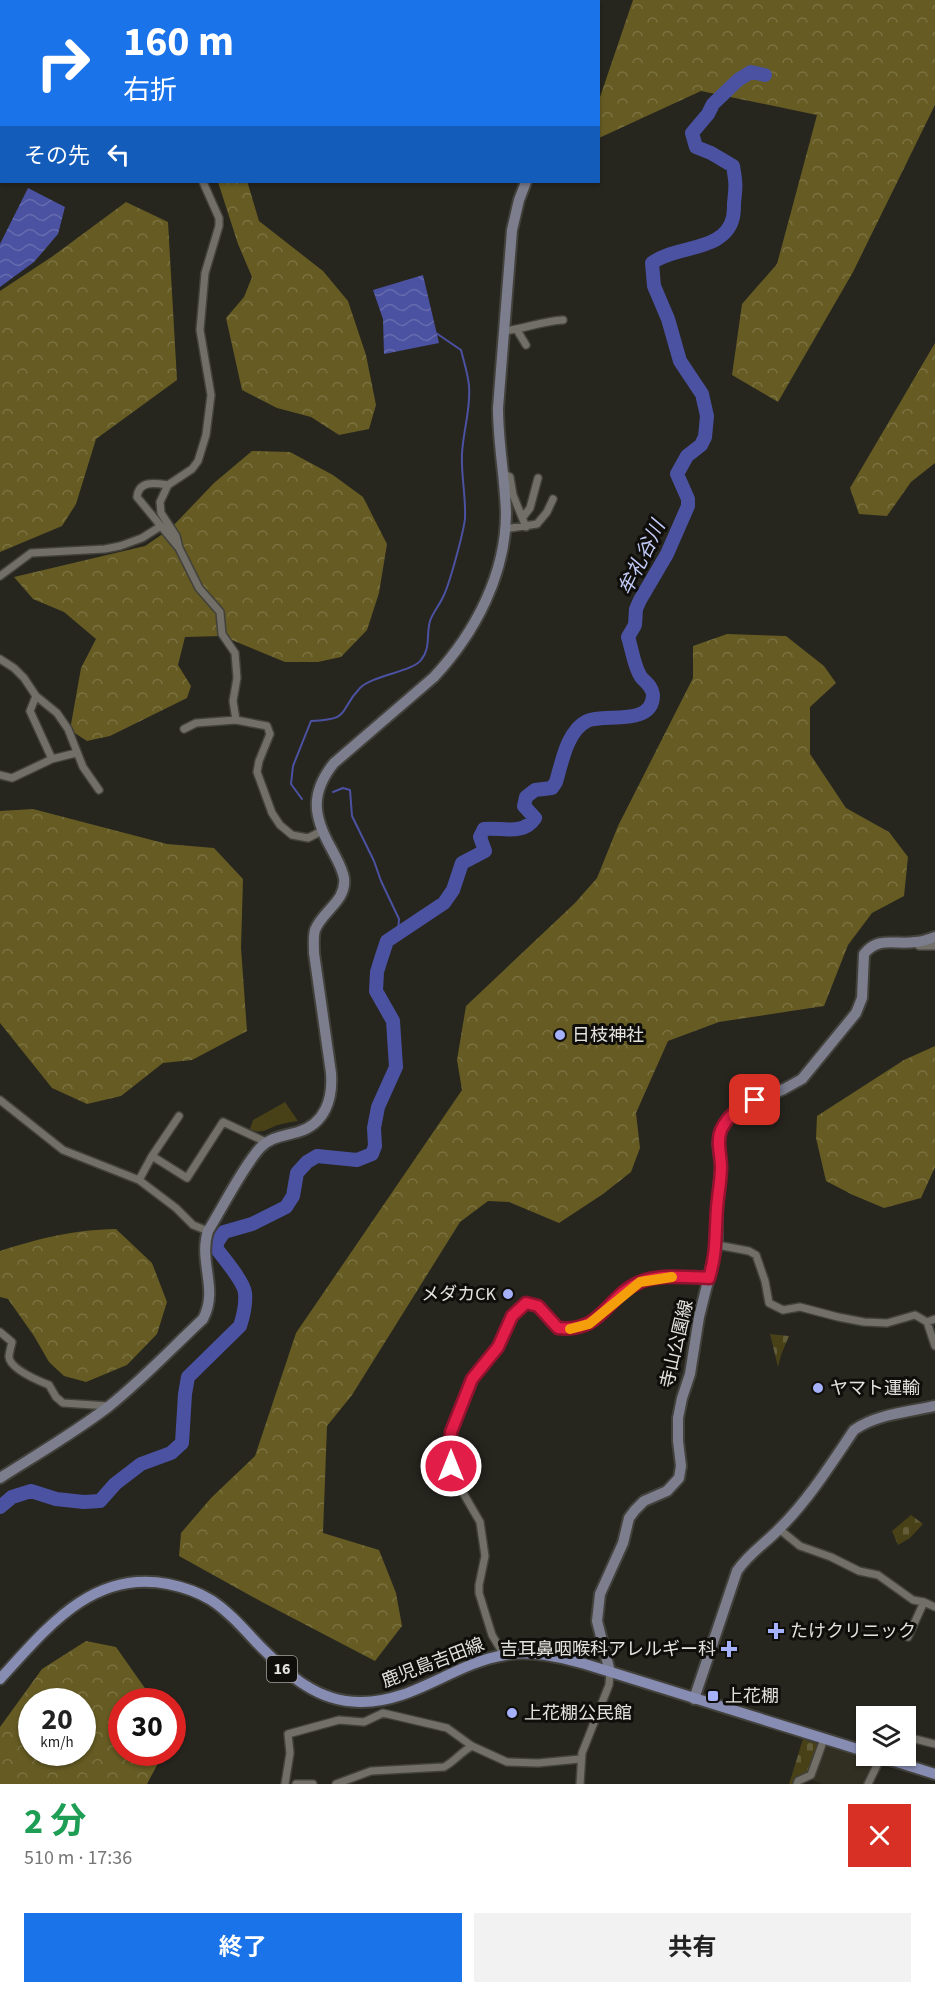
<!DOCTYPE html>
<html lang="ja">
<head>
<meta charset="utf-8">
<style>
	body { margin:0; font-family:"Source Sans 3","Noto Sans JP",sans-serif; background:#f2f2f2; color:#222; height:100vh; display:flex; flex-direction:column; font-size:22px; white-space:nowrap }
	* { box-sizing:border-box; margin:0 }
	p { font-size:20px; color:#767676 }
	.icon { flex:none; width:33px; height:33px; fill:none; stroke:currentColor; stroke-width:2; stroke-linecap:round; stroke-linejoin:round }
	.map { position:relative; height:1784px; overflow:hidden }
	.drawer { display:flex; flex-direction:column; background:#fff; flex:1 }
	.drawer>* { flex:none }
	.banner { position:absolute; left:0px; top:0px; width:600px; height:183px; box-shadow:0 2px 4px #0004; background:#1a73e8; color:#fff; overflow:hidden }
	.controls { position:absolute; left:856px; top:1706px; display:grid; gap:12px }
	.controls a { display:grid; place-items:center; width:60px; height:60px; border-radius:0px; background:#fff; box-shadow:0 2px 4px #0004; font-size:30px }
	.speed { position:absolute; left:18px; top:1688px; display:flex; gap:12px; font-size:30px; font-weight:700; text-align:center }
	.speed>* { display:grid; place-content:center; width:78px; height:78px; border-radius:50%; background:#fff; box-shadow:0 2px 4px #0004; line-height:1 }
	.speed small { font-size:15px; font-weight:400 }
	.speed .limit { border:9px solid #d22; background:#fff; color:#111 }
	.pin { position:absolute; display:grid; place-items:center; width:51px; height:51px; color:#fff; margin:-26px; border-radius:12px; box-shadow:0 3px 9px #0006 }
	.me { position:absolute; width:66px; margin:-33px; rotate:0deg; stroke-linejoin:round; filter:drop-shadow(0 0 4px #0008) }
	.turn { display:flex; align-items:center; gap:21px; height:126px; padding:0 24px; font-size:27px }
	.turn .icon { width:78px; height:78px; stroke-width:2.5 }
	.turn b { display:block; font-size:42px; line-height:51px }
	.then { display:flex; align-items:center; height:57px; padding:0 24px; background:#0003; gap:12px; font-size:22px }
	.round { display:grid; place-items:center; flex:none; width:63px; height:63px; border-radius:0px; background:#f2f2f2 }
	.summary { display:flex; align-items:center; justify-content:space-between; height:102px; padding:0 24px }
	h1 { font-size:36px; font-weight:700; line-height:45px; color:#1e9e55 }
	.primary-button { display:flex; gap:12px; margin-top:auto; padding:12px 24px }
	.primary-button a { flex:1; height:69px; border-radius:0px; background:#1a73e8; color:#fff; font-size:24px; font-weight:700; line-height:69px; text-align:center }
	.primary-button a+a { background:#f2f2f2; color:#222 }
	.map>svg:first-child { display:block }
</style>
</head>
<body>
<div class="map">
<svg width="935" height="1784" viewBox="0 0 935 1784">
	<defs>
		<pattern id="forest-crowns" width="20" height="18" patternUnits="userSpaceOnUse" patternTransform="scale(1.5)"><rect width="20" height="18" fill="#655b23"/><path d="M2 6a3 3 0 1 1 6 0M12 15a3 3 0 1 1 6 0" fill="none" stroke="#7b7242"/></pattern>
		<pattern id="cemetery-stones" width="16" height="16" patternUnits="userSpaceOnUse" patternTransform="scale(1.5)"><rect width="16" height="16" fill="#484117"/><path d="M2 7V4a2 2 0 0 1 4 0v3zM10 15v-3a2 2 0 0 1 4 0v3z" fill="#625c38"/></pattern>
		<pattern id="water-waves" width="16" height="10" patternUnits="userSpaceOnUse" patternTransform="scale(1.5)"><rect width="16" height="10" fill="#4c52a2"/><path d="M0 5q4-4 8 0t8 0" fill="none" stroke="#666bae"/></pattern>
	</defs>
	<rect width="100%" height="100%" fill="#26251e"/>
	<path fill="#312f22" d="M824 1746 878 1763 867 1784H823L812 1780Z"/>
	<path fill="url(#forest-crowns)" fill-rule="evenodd" d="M633 0H935V105L853 272 778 402 732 375 742 304 777 264 817 115 701 91 599 138V100Z
		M218 182H249L248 184 259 221 323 271 348 301 366 355 376 405 369 429 339 435 311 417 277 408 242 390 226 318 244 297 252 277 238 244Z
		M126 202 168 222 177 380 96 439 76 504 62 526 0 552V291L53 256Z
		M935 343V463L911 482 887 516 859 514 850 488Z
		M252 451 290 452 333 475 363 497 387 544 379 593 367 630 341 657 318 662H285L222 636 185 637 178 665 191 686 187 698 110 736 87 741 70 730 81 668 96 639 64 612 33 599 14 577 145 546 170 529 214 483Z
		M727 634 786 636 824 666 836 683 810 707V754L846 808 889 832 908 857 904 896 872 913 848 945 824 1006 719 1022 668 1041 636 1113 640 1148 631 1172 603 1194 559 1223 509 1202 488 1201 460 1222 352 1395 327 1426 323 1533 379 1550 396 1593 402 1626 375 1661 262 1602 179 1556 181 1533 211 1498 255 1456 296 1333 462 1090 457 1060 466 1006 575 903 597 878 618 826 693 678V646Z
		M33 809 167 844 214 848 243 879 241 948 247 1031 192 1060 163 1063 121 1096 87 1104 52 1088 0 1023V811Z
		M935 1046V1167L921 1198 884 1208 853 1195 826 1181 816 1138 817 1116 904 1060Z
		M116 1229 152 1263 167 1302 157 1334 127 1365 86 1382 64 1376 49 1362 34 1336 8 1299 0 1297V1251C41 1238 72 1230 116 1229Z
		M86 1641 116 1647 154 1701H122V1752H164L147 1784H0V1727L42 1669ZM32 1701H82V1752H32Z"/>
	<path fill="url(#cemetery-stones)" d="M770 1334 789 1336 781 1355 778 1367Z
		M911 1515 923 1524 910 1538 898 1545 892 1531Z
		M803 1739 820 1745 811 1773 798 1777 794 1784H789Z"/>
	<path fill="#484117" d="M285 1102 298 1121C291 1122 284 1123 278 1125 266 1129 262 1135 250 1129L253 1120Z"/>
	<path fill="url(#water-waves)" d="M28 188 65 207 58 234 34 262 0 287V244Z
		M423 275 439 343 384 354 383 319 373 290Z"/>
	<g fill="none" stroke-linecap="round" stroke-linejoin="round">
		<path stroke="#4c52a2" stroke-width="2" d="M333 792 343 788 350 790 352 816 374 861 381 881 399 919 398 932
			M302 799 291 784 293 766 311 721C353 719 337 712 360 688 373 675 412 672 421 660 431 648 426 635 430 621 433 612 439 606 443 597 449 586 464 531 465 518 466 497 461 475 462 454 463 431 471 409 469 386 468 374 464 362 461 350L436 333"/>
		<path stroke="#4c52a2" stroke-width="14" d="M0 1507 12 1497 31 1491 56 1499 84 1502 100 1501 115 1484 141 1464 171 1453 182 1443 185 1394 188 1377 240 1326C243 1317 246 1303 245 1293 244 1282 223 1257 216 1248L218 1241 224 1232 252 1224 286 1207 293 1196 297 1173 307 1162 317 1156 357 1160 372 1154 375 1146 374 1128 378 1107 396 1067 393 1021 376 991 377 972 381 959 387 941 444 903 453 890 462 863 485 851 480 837 484 829C502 827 523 836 535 818L524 806 526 797 535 790 552 788 556 782C562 762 567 731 587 721 604 713 653 727 653 695 652 686 646 683 641 677 634 667 632 649 628 637L635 625 636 609 640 600 667 554 688 506V499L677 474 687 456 701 445 705 437 707 416 702 394 680 361 668 319 654 286 652 263C675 245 726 252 733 217 734 212 734 207 734 203 736 186 736 183 733 166L711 153 696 147 692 133 708 114 713 104 738 80 751 72 765 75"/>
		<g stroke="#42413b" stroke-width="10">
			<path id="street" d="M186 0V2
				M33 2 34 0
				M125 2V0
				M0 15 2 16
				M0 65H2
				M517 330 526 345
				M504 331C524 329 542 321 563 320
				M502 473 510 477 513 495 526 527
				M168 485C155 483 139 480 137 497L179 548 199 588 220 612 222 634 235 653 237 678 233 701 236 720
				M523 517 530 508 538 478
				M505 529 537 524 547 512 553 499
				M179 548 176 536 161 513 160 502 168 485 192 469 198 461 206 435 211 395 200 330 205 273 219 226V218L203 182
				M0 576 31 553 105 549 120 546 142 538 161 526
				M0 659 14 668 24 678 36 696 57 713 68 729 83 767 99 790
				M36 696 30 711 52 759 76 753
				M184 729 196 723 236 720 267 726 270 734 259 761 257 772 272 813 280 825 292 835 308 838 322 831
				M0 775 12 778 52 759
				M917 944 919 946H935
				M0 1100 63 1150 139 1180 176 1208 193 1225 208 1231
				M152 1156 179 1116
				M139 1180 152 1156 187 1178 223 1122 266 1142
				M717 1245 749 1251 756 1255 765 1281 769 1303 783 1310 800 1307 838 1317 864 1322 887 1323 915 1315 927 1322 935 1319
				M927 1322 935 1346
				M0 1332 12 1342C11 1347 9 1353 9 1357 10 1369 39 1381 49 1385L56 1397 63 1403 109 1406
				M779 1529 800 1546 831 1557 859 1571 878 1575 913 1600 924 1602 935 1607
				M908 1637 924 1602
				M504 1655 492 1635 479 1593V1585L485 1556 480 1522 455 1479 451 1466 449 1444 451 1432 472 1379 498 1347 512 1316 526 1303 538 1306 558 1328C604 1333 606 1295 640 1282 658 1274 689 1277 709 1278
				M906 1738 915 1739 935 1744
				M285 1784 290 1753 288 1734 339 1720 364 1722 383 1713 447 1728 472 1746 507 1762 538 1763 580 1759
				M296 1784H313
				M336 1784 371 1771 444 1767C455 1761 461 1752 472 1746
				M580 1784 582 1753 609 1685 610 1672
				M797 1784 798 1781 811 1775 824 1739
				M868 1784 881 1757"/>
		</g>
		<g stroke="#42413b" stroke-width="14">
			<path id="secondary" d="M207 0 208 2
				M563 0 564 2
				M65 2 66 0
				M399 2 400 0
				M0 140 2 137
				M0 1478C36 1455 74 1433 108 1407 142 1380 172 1348 203 1319 219 1289 198 1262 208 1231 223 1207 242 1168 260 1148 270 1137 284 1136 298 1132 325 1124 333 1099 331 1073L314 953C314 945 313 937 315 930 322 911 347 901 344 878 342 867 336 858 331 848 313 816 310 793 334 763L434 677C475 633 506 574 506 513 505 478 498 443 498 408L512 230 519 200 526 182
				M610 1672 597 1621 600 1594 623 1543 629 1518 635 1510 644 1501 667 1491 679 1478 681 1466 678 1441V1418L682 1398 690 1374 699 1317 717 1245V1211L721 1168 718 1143 720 1132 729 1117 745 1105 784 1089 802 1079 856 1013 862 998 864 954C878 936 895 945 915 942 922 942 929 939 935 937
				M694 1699 737 1571C749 1553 766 1543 780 1528 809 1499 831 1464 854 1430 877 1414 908 1412 935 1406"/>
		</g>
		<g stroke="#42413b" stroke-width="14">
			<path id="primary" d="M0 1679C46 1629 92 1569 168 1584 183 1587 198 1592 211 1600 228 1611 243 1628 257 1643 287 1673 315 1702 360 1702 413 1703 454 1663 505 1655 531 1650 560 1657 585 1664L867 1752
				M875 1755 935 1774"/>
		</g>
		<use href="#street" stroke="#716f67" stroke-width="7"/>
		<use href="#secondary" stroke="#7c7d8d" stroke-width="10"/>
		<use href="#primary" stroke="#878cb3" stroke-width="10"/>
	</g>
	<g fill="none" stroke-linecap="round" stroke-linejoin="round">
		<g stroke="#92132f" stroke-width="15">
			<path id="route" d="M451 1466 449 1455 451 1432 472 1379 498 1347 512 1316 526 1303 538 1306 558 1328C603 1333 606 1296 640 1282 658 1274 689 1277 709 1278 717 1252 715 1234 717 1208 718 1195 721 1180 721 1167 721 1154 716 1142 721 1130 728 1115 741 1106 755 1100"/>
		</g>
		<use href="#route" stroke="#e11d48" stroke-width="10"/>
		<path stroke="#f59e0b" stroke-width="10" d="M570 1329 589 1324 640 1282 672 1277"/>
	</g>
	<g fill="#a6b1fc" stroke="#0f0e0b" stroke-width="2">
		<circle cx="560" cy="1035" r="6"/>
		<circle cx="508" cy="1294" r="6"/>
		<circle cx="818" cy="1388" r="6"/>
		<path d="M773 1622h6v6h6v6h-6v6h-6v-6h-6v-6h6z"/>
		<path d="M726 1640h6v6h6v6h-6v6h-6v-6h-6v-6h6z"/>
		<rect x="707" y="1690" width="12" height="12" rx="3"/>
		<circle cx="512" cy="1713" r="6"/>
	</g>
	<g text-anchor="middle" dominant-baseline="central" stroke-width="6" stroke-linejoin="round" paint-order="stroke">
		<rect fill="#0f0e0b" stroke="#a3a29e" stroke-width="1.5" x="267" y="1656" width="30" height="26" rx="4.5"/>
		<g font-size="16" font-weight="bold" fill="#e3e2dd">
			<text x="282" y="1669">16</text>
		</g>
		<g font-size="18" fill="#e3e2dd" stroke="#0f0e0b" text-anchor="start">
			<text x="572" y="1035">日枝神社</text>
			<text x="496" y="1294" text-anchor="end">メダカCK</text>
			<text x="830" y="1388">ヤマト運輸</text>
			<text x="790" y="1631">たけクリニック</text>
			<text x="716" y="1649" text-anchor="end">吉耳鼻咽喉科アレルギー科</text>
			<text x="725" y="1696">上花棚</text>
			<text x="524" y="1713">上花棚公民館</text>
		</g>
		<g font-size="18" fill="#e3e2dd" stroke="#0f0e0b">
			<text transform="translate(677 1344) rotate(-77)">寺山公園線</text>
			<text transform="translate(433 1663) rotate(-21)">鹿児島吉田線</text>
		</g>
		<g font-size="20" font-style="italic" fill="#c2caf7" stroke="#0f0e0b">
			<text transform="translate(642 558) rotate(-64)">牟礼谷川</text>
		</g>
	</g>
</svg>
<div class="controls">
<a><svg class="icon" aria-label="layers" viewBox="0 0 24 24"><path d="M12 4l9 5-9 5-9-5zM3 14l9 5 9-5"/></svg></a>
</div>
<div class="speed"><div>20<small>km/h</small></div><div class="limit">30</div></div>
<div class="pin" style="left:755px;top:1100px;background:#d93025"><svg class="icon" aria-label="arrive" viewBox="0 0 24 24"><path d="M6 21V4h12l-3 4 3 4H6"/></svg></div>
<svg class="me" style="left:451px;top:1466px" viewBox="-20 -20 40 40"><circle r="17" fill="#e11d48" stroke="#fff" stroke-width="3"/><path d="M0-11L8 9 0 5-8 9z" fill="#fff"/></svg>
<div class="banner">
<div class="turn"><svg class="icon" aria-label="right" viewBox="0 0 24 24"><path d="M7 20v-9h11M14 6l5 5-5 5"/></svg><div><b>160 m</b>右折</div></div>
<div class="then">その先<svg class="icon" aria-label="left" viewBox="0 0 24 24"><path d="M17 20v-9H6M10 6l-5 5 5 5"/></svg></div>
</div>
</div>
<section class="drawer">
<div class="summary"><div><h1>2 分</h1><p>510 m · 17:36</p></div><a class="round" style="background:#d93025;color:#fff"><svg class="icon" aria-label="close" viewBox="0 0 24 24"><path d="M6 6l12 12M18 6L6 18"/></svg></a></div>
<div class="primary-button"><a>終了</a><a>共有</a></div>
</section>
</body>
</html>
